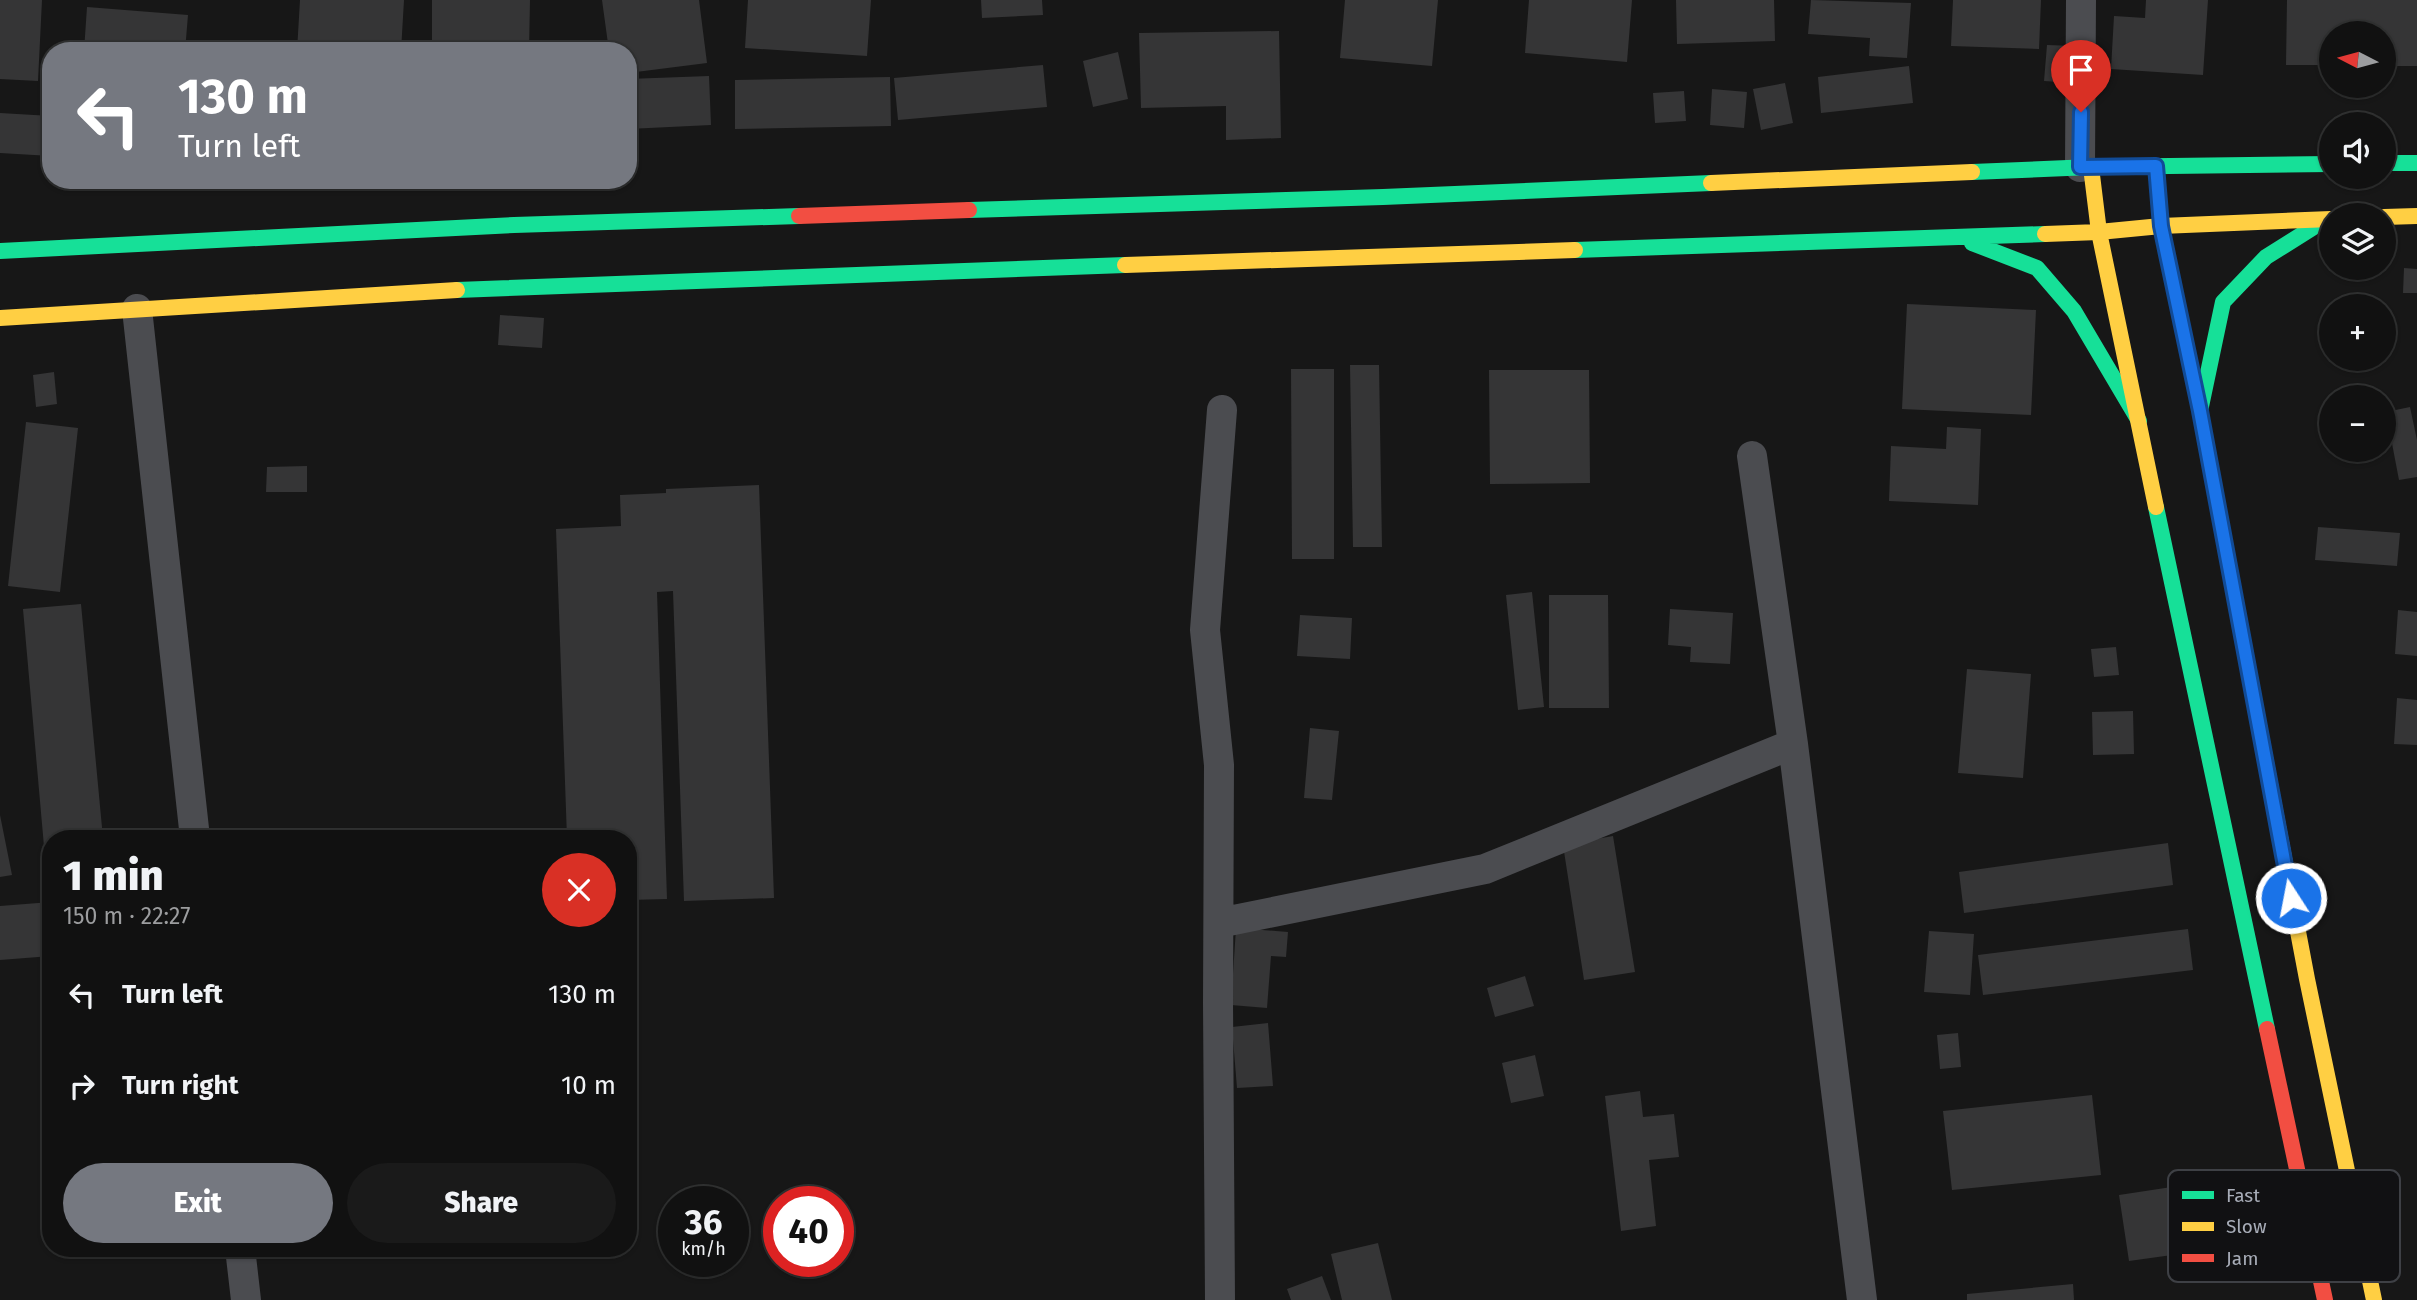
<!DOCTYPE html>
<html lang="en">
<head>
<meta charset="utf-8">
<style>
	body { margin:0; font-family:"Fira Sans",sans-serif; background:#1a1a1a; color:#f1f3f6; height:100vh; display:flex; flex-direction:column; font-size:26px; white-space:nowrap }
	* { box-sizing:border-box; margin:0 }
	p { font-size:23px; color:#9c9d9f }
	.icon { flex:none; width:38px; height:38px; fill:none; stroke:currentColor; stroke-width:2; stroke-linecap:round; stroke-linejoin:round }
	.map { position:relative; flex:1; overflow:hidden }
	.side { position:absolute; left:42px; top:830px; width:595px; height:427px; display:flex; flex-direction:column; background:#111; border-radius:28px; box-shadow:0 2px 5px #0004,0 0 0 2px #303131 }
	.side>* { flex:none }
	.banner { position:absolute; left:42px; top:42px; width:595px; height:147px; border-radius:28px; box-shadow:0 2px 5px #0004,0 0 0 2px #303131; background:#757880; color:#fff; overflow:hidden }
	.needle { width:46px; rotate:276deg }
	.fabs { position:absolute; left:2319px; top:21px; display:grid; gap:14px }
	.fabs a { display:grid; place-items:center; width:77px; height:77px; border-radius:50%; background:#111; box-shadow:0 2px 5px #0004,0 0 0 2px #303131; font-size:35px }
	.speed { position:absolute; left:658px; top:1186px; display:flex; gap:14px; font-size:35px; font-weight:700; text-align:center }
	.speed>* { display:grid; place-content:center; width:91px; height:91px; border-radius:50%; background:#111; box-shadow:0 2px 5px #0004,0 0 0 2px #303131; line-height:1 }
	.speed small { font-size:18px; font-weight:400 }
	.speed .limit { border:10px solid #d22; background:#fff; color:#111 }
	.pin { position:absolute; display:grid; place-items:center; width:60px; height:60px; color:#fff; margin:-72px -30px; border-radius:50% 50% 50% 0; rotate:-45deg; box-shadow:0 0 7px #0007 }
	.pin .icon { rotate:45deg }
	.me { position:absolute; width:77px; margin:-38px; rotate:349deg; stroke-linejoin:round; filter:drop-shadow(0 0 5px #0008) }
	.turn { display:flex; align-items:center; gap:24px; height:147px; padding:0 21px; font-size:32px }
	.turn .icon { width:91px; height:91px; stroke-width:2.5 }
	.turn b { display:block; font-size:49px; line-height:60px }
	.round { display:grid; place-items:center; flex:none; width:74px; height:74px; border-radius:37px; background:#1a1a1a }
	.headline { display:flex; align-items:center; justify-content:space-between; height:119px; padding:0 21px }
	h1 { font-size:42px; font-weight:800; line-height:52px }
	.primary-button { display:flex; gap:14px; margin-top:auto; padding:14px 21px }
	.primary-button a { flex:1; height:80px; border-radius:42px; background:#757880; color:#fff; font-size:28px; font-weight:800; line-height:80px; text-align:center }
	.primary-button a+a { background:#1a1a1a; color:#f1f3f6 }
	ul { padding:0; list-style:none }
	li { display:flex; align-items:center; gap:21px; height:91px; padding:0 21px }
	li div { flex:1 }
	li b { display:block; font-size:26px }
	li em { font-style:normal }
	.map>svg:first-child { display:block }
</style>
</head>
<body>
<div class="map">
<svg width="2417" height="1300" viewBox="0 0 2417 1300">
	<rect width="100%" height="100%" fill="#171717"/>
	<path fill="#353536" d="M0 0H42L38 81 0 79Z
		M300 0H404L401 51H297Z
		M432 0H530L529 51H432Z
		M602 0H699L707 63 628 73V51H609Z
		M748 0H871L867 56 745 48Z
		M981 0H1042L1043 15 982 18Z
		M1345 0H1438L1432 66 1340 58Z
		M1529 0H1632L1627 62 1525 53Z
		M1676 0H1774L1775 41 1677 44Z
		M1811 0 1911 3 1907 58 1869 56 1870 38 1808 34Z
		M1953 0H2041L2039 49 1951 46Z
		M2146 0H2208L2203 75 2111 69 2114 16 2145 18Z
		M2287 0H2417V66H2384V33H2331V65H2286Z
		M87 7 188 15 185 51H84Z
		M1279 31 1281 138 1226 140V106L1141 108 1139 33Z
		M2047 45 2075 46 2073 83 2044 81Z
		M1118 52 1128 99 1093 107 1083 61Z
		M1043 65 1047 107 898 120 894 78Z
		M1909 66 1913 103 1821 113 1818 77Z
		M709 76 711 125 628 129V79Z
		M890 77 891 126 735 129V80Z
		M1785 83 1793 123 1761 130 1753 89Z
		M1712 89 1747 92 1744 128 1710 125Z
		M1684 91 1686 121 1655 123 1653 93Z
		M0 113 51 116V156L0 153Z
		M2404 268 2417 269V293H2403Z
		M1907 304 2036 310 2031 415 1902 409Z
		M500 315 544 318 542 348 498 345Z
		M1350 365H1379L1382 547H1353Z
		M1291 369H1334V559H1292Z
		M1489 370H1589L1590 483 1490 484Z
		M54 372 57 404 36 407 33 375Z
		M2410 407 2417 440V477L2399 480 2386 412Z
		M26 422 78 428 60 592 8 586Z
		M1947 427 1981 429 1978 505 1889 501 1891 446 1946 449Z
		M307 466V492H266L267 467Z
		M759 485 774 898 684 901 673 591 657 592 667 899 628 900V838H567L556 529 621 526 620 495 666 493V489Z
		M2318 527 2400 533 2397 566 2315 560Z
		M1532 592 1544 707 1518 710 1506 595Z
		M1549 595H1608L1609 708H1549Z
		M81 604 103 838H51V868L46 869 23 609Z
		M1670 609 1733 613 1730 664 1690 662 1691 647 1668 645Z
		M2398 610 2417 612V656L2395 654Z
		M1300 615 1352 618 1350 659 1297 656Z
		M2116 647 2119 675 2094 677 2091 649Z
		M1967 669 2031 674 2023 778 1958 773Z
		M2397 698 2417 700V745L2394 744Z
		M2133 711 2134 754 2093 755 2092 712Z
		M1310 728 1339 731 1332 800 1304 798Z
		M0 815 12 875 0 877Z
		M1613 836 1635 972 1584 980 1563 845Z
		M2168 843 2173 885 1964 913 1959 872Z
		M51 902V956L0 960V906Z
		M1236 928 1288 932 1286 957 1271 956 1267 1008 1231 1005Z
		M2188 929 2193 970 1983 995 1978 955Z
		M1929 931 1974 934 1970 995 1924 992Z
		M1525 976 1534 1006 1495 1017 1487 988Z
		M1268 1023 1273 1086 1237 1088 1232 1027Z
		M1958 1033 1961 1067 1940 1069 1937 1035Z
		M1535 1055 1544 1096 1511 1103 1502 1063Z
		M1640 1091 1643 1117 1674 1114 1679 1157 1649 1160 1656 1226 1621 1231 1605 1096Z
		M2092 1095 2101 1175 1952 1190 1943 1111Z
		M2198 1183 2208 1250 2129 1261 2119 1195Z
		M1378 1243 1392 1300H1342L1331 1254Z
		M1322 1276 1331 1300H1291L1287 1289Z
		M2073 1284 2074 1300H1967V1294Z"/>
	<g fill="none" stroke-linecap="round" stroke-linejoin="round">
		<path stroke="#4b4c50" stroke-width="30" d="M2080 167 2081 0
			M137 309 195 838
			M1752 456 1793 744 1862 1300
			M1219 923 1485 869 1793 744
			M240 1248 246 1300
			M1220 1300 1218 1002 1219 765 1205 630 1222 410"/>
		<path stroke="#16e098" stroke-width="16" d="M2384 163H2417
			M2156 166 2161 226 2200 411 2273 800
			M1972 172 2091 167 2331 164
			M969 210 1383 197 1711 183
			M1972 243 2037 268 2074 311 2139 421
			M1575 250 2045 234
			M0 251 514 225 799 216
			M457 290 1125 265
			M2200 411 2223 302 2266 257 2325 220
			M2156 507 2267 1029"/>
		<path stroke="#ffcf43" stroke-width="16" d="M2091 167 2099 232 2156 507
			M1711 183 1972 172
			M2384 217 2417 216
			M2045 234 2099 232 2161 226 2331 219
			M1125 265 1575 250
			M0 318 457 290
			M2273 800 2307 979 2374 1300"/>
		<path stroke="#f24e42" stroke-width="16" d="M799 216 969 210
			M2267 1029 2325 1300"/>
	</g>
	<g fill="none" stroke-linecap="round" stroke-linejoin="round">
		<g stroke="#114b97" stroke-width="18">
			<path id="route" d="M2081 112 2080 167 2156 166 2161 226 2200 411 2291 898"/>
		</g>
		<use href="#route" stroke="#1a73e8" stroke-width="12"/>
	</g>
	<rect x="2168" y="1170" width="232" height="112" rx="10" fill="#111113" stroke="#3e4045" stroke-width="2"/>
	<rect x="2182" y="1191" width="32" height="8" fill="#16e098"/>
	<rect x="2182" y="1222" width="32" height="9" fill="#ffcf43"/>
	<rect x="2182" y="1254" width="32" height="8" fill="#f24e42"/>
	<g font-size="19" fill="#a8adb8">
		<text x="2226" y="1202">Fast</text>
		<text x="2226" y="1233">Slow</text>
		<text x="2226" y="1265">Jam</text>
	</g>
</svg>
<div class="fabs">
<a><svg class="needle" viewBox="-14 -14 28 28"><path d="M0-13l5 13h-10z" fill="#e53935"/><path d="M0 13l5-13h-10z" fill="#9c9d9f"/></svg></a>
<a><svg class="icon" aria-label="sound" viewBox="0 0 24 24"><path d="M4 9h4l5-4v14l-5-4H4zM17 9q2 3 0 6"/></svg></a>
<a><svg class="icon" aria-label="layers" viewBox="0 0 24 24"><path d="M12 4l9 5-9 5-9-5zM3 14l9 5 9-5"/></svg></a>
<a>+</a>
<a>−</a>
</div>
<div class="speed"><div>36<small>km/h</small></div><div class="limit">40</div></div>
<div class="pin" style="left:2081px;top:112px;background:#d93025"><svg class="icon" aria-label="arrive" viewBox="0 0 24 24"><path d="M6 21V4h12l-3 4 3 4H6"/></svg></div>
<svg class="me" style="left:2291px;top:898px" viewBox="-20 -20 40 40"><circle r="17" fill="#1a73e8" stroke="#fff" stroke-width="3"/><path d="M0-11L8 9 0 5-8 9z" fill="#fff"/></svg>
<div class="banner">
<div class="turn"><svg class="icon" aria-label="left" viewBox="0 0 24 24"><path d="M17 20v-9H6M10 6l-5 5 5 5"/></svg><div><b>130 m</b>Turn left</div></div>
</div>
<section class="side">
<div class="headline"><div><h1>1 min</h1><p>150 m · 22:27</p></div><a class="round" style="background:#d93025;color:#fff"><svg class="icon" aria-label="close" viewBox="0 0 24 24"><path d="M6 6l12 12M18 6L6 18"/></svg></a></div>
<ul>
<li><svg class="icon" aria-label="left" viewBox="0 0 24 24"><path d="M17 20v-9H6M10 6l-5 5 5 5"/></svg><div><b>Turn left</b></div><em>130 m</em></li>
<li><svg class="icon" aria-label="right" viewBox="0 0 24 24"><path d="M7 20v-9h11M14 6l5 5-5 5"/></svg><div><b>Turn right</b></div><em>10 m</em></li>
</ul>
<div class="primary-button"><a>Exit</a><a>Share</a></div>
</section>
</div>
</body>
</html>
